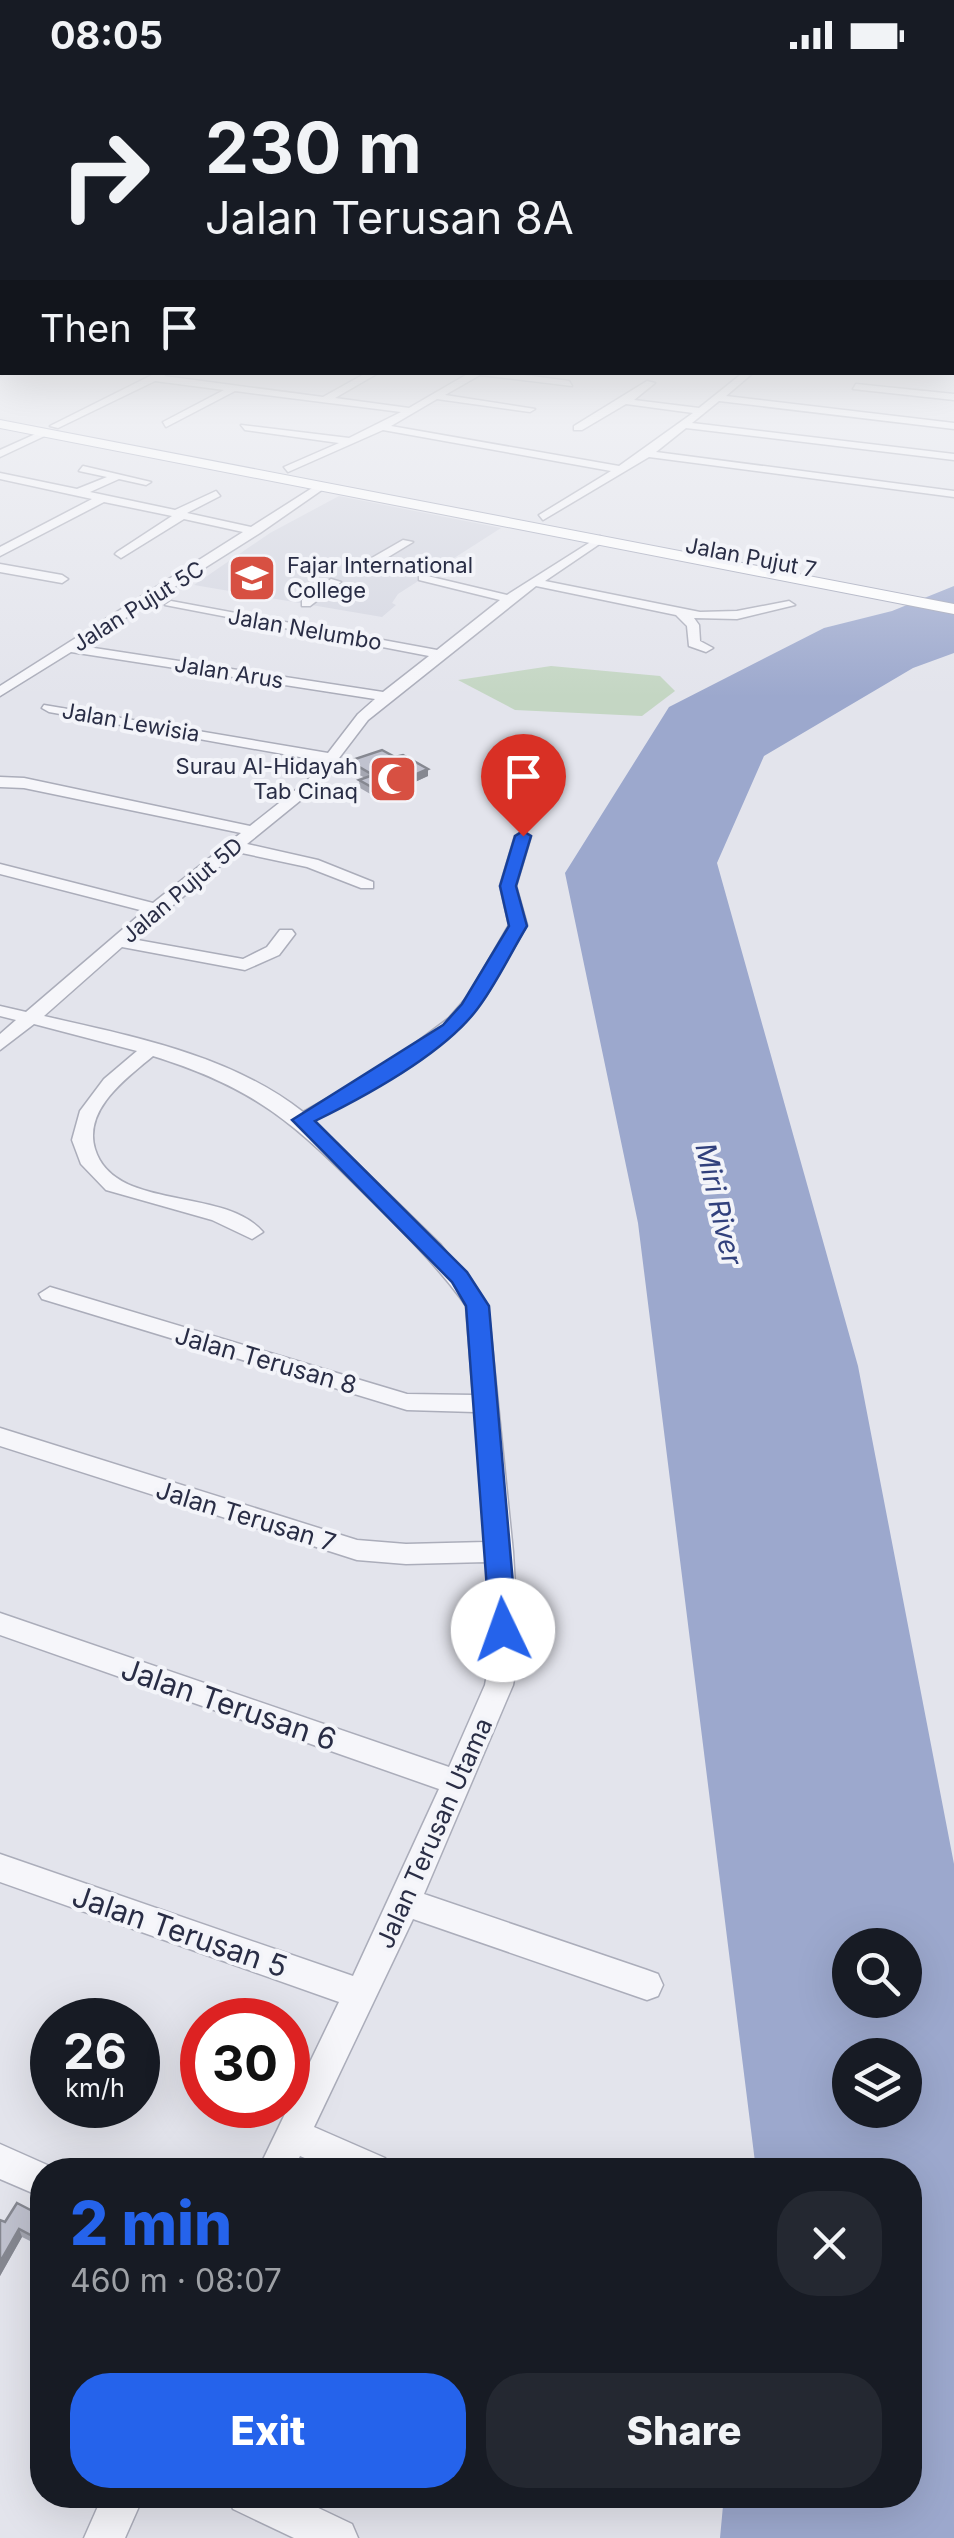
<!DOCTYPE html>
<html lang="en">
<head>
<meta charset="utf-8">
<style>
	body { margin:0; font-family:Inter,sans-serif; background:#242831; color:#f1f3f6; height:100vh; display:flex; flex-direction:column; font-size:38px; white-space:nowrap }
	* { box-sizing:border-box; margin:0 }
	p { font-size:32px; color:#9ea1a6 }
	.icon { flex:none; width:55px; height:55px; fill:none; stroke:currentColor; stroke-width:2; stroke-linecap:round; stroke-linejoin:round }
	.map { position:relative; flex:1; overflow:hidden }
	.panel { position:absolute; left:30px; top:2088px; width:892px; height:350px; display:flex; flex-direction:column; background:#171b24; border-radius:40px; box-shadow:0 10px 40px #0002 }
	.panel>* { flex:none }
	.hud { position:absolute; left:0px; top:0px; width:955px; height:305px; box-shadow:0 10px 40px #0002; background:#171b24; color:#f1f3f6; overflow:hidden }
	.fabs { position:absolute; left:832px; top:1858px; display:grid; gap:20px }
	.fabs a { display:grid; place-items:center; width:90px; height:90px; border-radius:50%; background:#171b24; box-shadow:0 10px 40px #0002; font-size:50px }
	.speed { position:absolute; left:30px; top:1928px; display:flex; gap:20px; font-size:50px; font-weight:700; text-align:center }
	.speed>* { display:grid; place-content:center; width:130px; height:130px; border-radius:50%; background:#171b24; box-shadow:0 10px 40px #0002; line-height:1 }
	.speed small { font-size:25px; font-weight:400 }
	.speed .limit { border:15px solid #d22; background:#fff; color:#111 }
	.pin { position:absolute; display:grid; place-items:center; width:85px; height:85px; color:#fff; margin:-102px -42px; border-radius:50% 50% 50% 0; rotate:-45deg; box-shadow:0 0 10px #0007 }
	.pin .icon { rotate:45deg }
	.me { position:absolute; width:110px; margin:-55px; rotate:357deg; stroke-linejoin:round; filter:drop-shadow(0 0 8px #0008) }
	.turn { display:flex; align-items:center; gap:35px; height:210px; padding:0 40px; font-size:45px }
	.turn .icon { width:130px; height:130px; stroke-width:2.5 }
	.turn b { display:block; font-size:70px; line-height:85px }
	.then { display:flex; align-items:center; height:95px; padding:0 40px; background:#0003; gap:20px; font-size:38px }
	.round { display:grid; place-items:center; flex:none; width:105px; height:105px; border-radius:40px; background:#242831 }
	.overview { display:flex; align-items:center; justify-content:space-between; height:170px; padding:0 40px }
	h1 { font-size:60px; font-weight:800; line-height:75px; color:#2563eb }
	.button { display:flex; gap:20px; margin-top:auto; padding:20px 40px }
	.button a { flex:1; height:115px; border-radius:40px; background:#2563eb; color:#fff; font-size:40px; font-weight:800; line-height:115px; text-align:center }
	.button a+a { background:#242831; color:#f1f3f6 }
	.status { display:flex; justify-content:space-between; align-items:center; height:70px; padding:0 50px; background:#171b24; direction:ltr }
	.status svg { height:28px; fill:currentColor }
	.map>svg:first-child { display:block }
</style>
</head>
<body>
<div class="status"><b>08:05</b><svg viewBox="0 0 49 12"><path d="M0 12V9h3v3zM5 12V6h3v6zM10 12V3h3v9zM15 12V0h3v12zM26 1h20v11H26zM47 4h2v5h-2z"/></svg></div>
<div class="map">
<svg width="954" height="2468" viewBox="0 0 954 2468">
	<rect width="100%" height="100%" fill="#e3e4ec"/>
	<path fill="#d4d6e1" d="M339 426 501 458 398 524 392 533 396 535 382 547 194 515 270 463Z"/>
	<path fill="#c4d6c3" d="M551 596 660 606 675 621 642 646 515 640 458 610Z"/>
	<path fill="#9ca8cd" fill-rule="evenodd" d="M954 516V583L913 598 764 686 717 793 858 1296 954 1794V2468H720L724 2425H910V2100H756L638 1153 565 803 669 637 824 558 892 541ZM850 1875H905V1930H850ZM850 1985H905V2040H850Z"/>
	<g fill="none" stroke-linecap="round" stroke-linejoin="round">
		<g stroke="#abadba" stroke-width="3">
			<path id="minor" d="M2 299 6 302 0 306V300Z
				M158 302H170L164 306 323 327 368 302H380L335 328 409 338 471 302H503L569 311 572 316 480 305 445 325 535 339 530 342 437 329 391 356 619 396 693 343 626 334 582 360H574V356L647 311 655 313 634 330 699 338 744 302H754L726 326 954 353V359L719 331 692 353 954 384V390L686 358 656 382 954 421V427L649 387 543 450 539 445 611 401 383 360 288 402 284 397 339 373 245 360 241 355 349 368 401 342 235 321 166 357 163 352 224 320 155 311 58 358 50 356Z
				M856 314 954 324V330L853 319Z
				M42 361 51 363 0 387V380Z
				M83 396 151 412 146 415 119 409 90 422 175 440 216 421 220 426 187 443 251 457 320 413 329 415 260 463 81 576 383 622 429 586 165 535 171 531 437 580 500 530 419 510V504L507 525 600 466 604 471 545 511 700 542 737 541 789 531 795 535 737 549 694 548 699 555 700 571 713 578 706 582 689 576 687 556 676 545 536 516 368 650 317 717 247 774 318 790 373 812V818H361L307 797 237 782 132 869 243 889 267 877 280 860H292L295 864 279 885 245 900 122 877 44 946C131 966 231 985 303 1042L385 996 449 948 468 926 509 855 500 816 515 766 523 761 531 766 516 816 527 855 486 926 462 956 399 1004 314 1051 440 1174 488 1236 513 1482 519 1583 513 1615 424 1824 647 1900 658 1904 663 1915 658 1926 647 1930 413 1849 314 2057 385 2088 390 2100H333L300 2086 293 2100H258L339 1932 0 1812V1784L353 1906 439 1719 0 1565V1543L449 1697 485 1615 491 1583 487 1492 406 1494 357 1490 0 1376V1358L357 1470 406 1474 486 1472 475 1342 407 1340 42 1229 39 1224 50 1217 407 1324 473 1325 466 1236 459 1226C434 1193 405 1164 376 1135 297 1057 262 1020 153 986 127 1008 83 1039 95 1079 114 1142 224 1116 263 1162L252 1169 212 1150 106 1120 81 1094 72 1070 80 1041 104 1009 137 981 34 954 0 980V964L16 950 0 946V936L26 942 144 841 0 804V794L153 833 241 763 24 718 0 717V707L24 708 250 756 307 711 322 691 49 642 42 638 44 635 328 683 358 644 375 629 71 582 0 626V616L243 462 184 449 121 488 115 484 117 482 172 446 104 432 0 486V477L92 429 0 409V403L77 419 107 407 79 401Z
				M403 470 413 472 380 492 370 489Z
				M0 494 62 505 68 509 62 513 0 502Z
				M331 509 341 512 310 536H302V530Z
				M0 2074 54 2098 42 2100V2127L0 2109Z
				M103 2425H144L125 2468H84Z
				M227 2425H291L352 2454 358 2468H294L233 2439Z"/>
		</g>
		<g stroke="#a1a5b8" stroke-width="2">
			<path id="major" d="M0 350 954 534V544L0 358Z"/>
		</g>
		<use href="#minor" fill="#f6f6fa" fill-rule="evenodd"/>
		<use href="#major" fill="#fff" fill-rule="evenodd"/>
	</g>
	<path fill="#a5a7b2" d="M349 691 428 706 406 716 407 724 384 732 360 718 359 710 365 708 349 699Z
		M42 2146V2177L22 2167 0 2206V2150L5 2152Z"/>
	<path fill="#868891" d="M428 699V706L400 719 406 716 407 724 384 732V724L398 712Z
		M19 2159 22 2167 0 2206V2192Z"/>
	<path fill="#c0c2cf" stroke="#868891" stroke-width="2.5" d="M382 680 395 687 403 685 428 699 398 712 406 716 384 724 359 710 373 705 349 691Z
		M17 2133 42 2146V2171L19 2159 0 2192V2150L5 2152Z"/>
	<linearGradient id="sky" x2="0" y2="1"><stop stop-color="#89afdd"/><stop offset="0.45" stop-color="#f2f3f6"/><stop offset="1" stop-color="#f2f3f6" stop-opacity="0"/></linearGradient>
	<rect width="954" height="627" fill="url(#sky)"/>
	<path fill="#2563eb" stroke="#184099" stroke-width="2.5" d="M523 761 531 766 516 816 527 856C510 884 495 917 475 942 439 987 366 1026 315 1051L467 1202 489 1236 517 1560 513 1568 503 1571 494 1568 490 1560 466 1236 452 1212 292 1050 443 955 462 934 509 856 500 816 515 766Z"/>
	<defs>
		<g id="university-square" transform="scale(2.5)"><rect x="-9" y="-9" width="18" height="18" rx="4" fill="#d75042" stroke="#f3f4f9"/><path d="M0-5L7-2L0 1L-7-2ZM-4 1L0 2.5L4 1V4Q0 6-4 4Z" fill="#fff"/></g>
		<g id="mosque-square" transform="scale(2.5)"><rect x="-9" y="-9" width="18" height="18" rx="4" fill="#d75042" stroke="#f3f4f9"/><path d="M3.5-4.9A6 6 0 1 0 3.5 4.9A5 5 0 1 1 3.5-4.9Z" fill="#fff"/></g>
	</defs>
	<g fill-rule="evenodd">
		<use href="#university-square" x="252" y="508"/>
		<use href="#mosque-square" x="393" y="709"/>
	</g>
	<g text-anchor="middle" dominant-baseline="central" stroke-width="8" stroke-linejoin="round" paint-order="stroke">
		<g font-size="22" fill="#292d45" stroke="#f3f4f9">
			<text transform="translate(751 487) rotate(11)">Jalan Pujut 7</text>
			<text transform="translate(138 536) rotate(-32)">Jalan Pujut 5C</text>
			<text transform="translate(305 559) rotate(10)">Jalan Nelumbo</text>
			<text transform="translate(229 602) rotate(9)">Jalan Arus</text>
			<text transform="translate(131 652) rotate(10)">Jalan Lewisia</text>
			<text transform="translate(182 820) rotate(-40)">Jalan Pujut 5D</text>
		</g>
		<g font-size="22" fill="#292d45" stroke="#f3f4f9" text-anchor="start">
			<text x="287" y="495">Fajar International<tspan x="287" dy="25">College</tspan></text>
			<text x="358" y="696" text-anchor="end">Surau Al-Hidayah<tspan x="358" dy="25">Tab Cinaq</tspan></text>
		</g>
		<g font-size="25" fill="#292d45" stroke="#f3f4f9">
			<text transform="translate(266 1290) rotate(16)">Jalan Terusan 8</text>
			<text transform="translate(246 1446) rotate(17)">Jalan Terusan 7</text>
			<text transform="translate(434 1763) rotate(-66)">Jalan Terusan Utama</text>
		</g>
		<g font-size="28" font-style="italic" fill="#31407c" stroke="#f3f4f9">
			<text transform="translate(719 1134) rotate(77)">Miri River</text>
		</g>
		<g font-size="30" fill="#292d45" stroke="#f3f4f9">
			<text transform="translate(229 1634) rotate(19)">Jalan Terusan 6</text>
			<text transform="translate(180 1861) rotate(19)">Jalan Terusan 5</text>
		</g>
	</g>
</svg>
<div class="fabs">
<a><svg class="icon" aria-label="search" viewBox="0 0 24 24"><circle cx="10" cy="10" r="6"/><path d="M15 15l6 6"/></svg></a>
<a><svg class="icon" aria-label="layers" viewBox="0 0 24 24"><path d="M12 4l9 5-9 5-9-5zM3 14l9 5 9-5"/></svg></a>
</div>
<div class="speed"><div>26<small>km/h</small></div><div class="limit">30</div></div>
<div class="pin" style="left:523px;top:766px;background:#d93025"><svg class="icon" aria-label="arrive" viewBox="0 0 24 24"><path d="M6 21V4h12l-3 4 3 4H6"/></svg></div>
<svg class="me" style="left:503px;top:1560px" viewBox="-20 -20 40 40"><circle r="19" fill="#fff"/><path d="M0-13L10 11 0 6-10 11z" fill="#2563eb"/></svg>
<div class="hud">
<div class="turn"><svg class="icon" aria-label="right" viewBox="0 0 24 24"><path d="M7 20v-9h11M14 6l5 5-5 5"/></svg><div><b>230 m</b>Jalan Terusan 8A</div></div>
<div class="then">Then<svg class="icon" aria-label="arrive" viewBox="0 0 24 24"><path d="M6 21V4h12l-3 4 3 4H6"/></svg></div>
</div>
<section class="panel">
<div class="overview"><div><h1>2 min</h1><p>460 m · 08:07</p></div><a class="round"><svg class="icon" aria-label="close" viewBox="0 0 24 24"><path d="M6 6l12 12M18 6L6 18"/></svg></a></div>
<div class="button"><a>Exit</a><a>Share</a></div>
</section>
</div>
</body>
</html>
